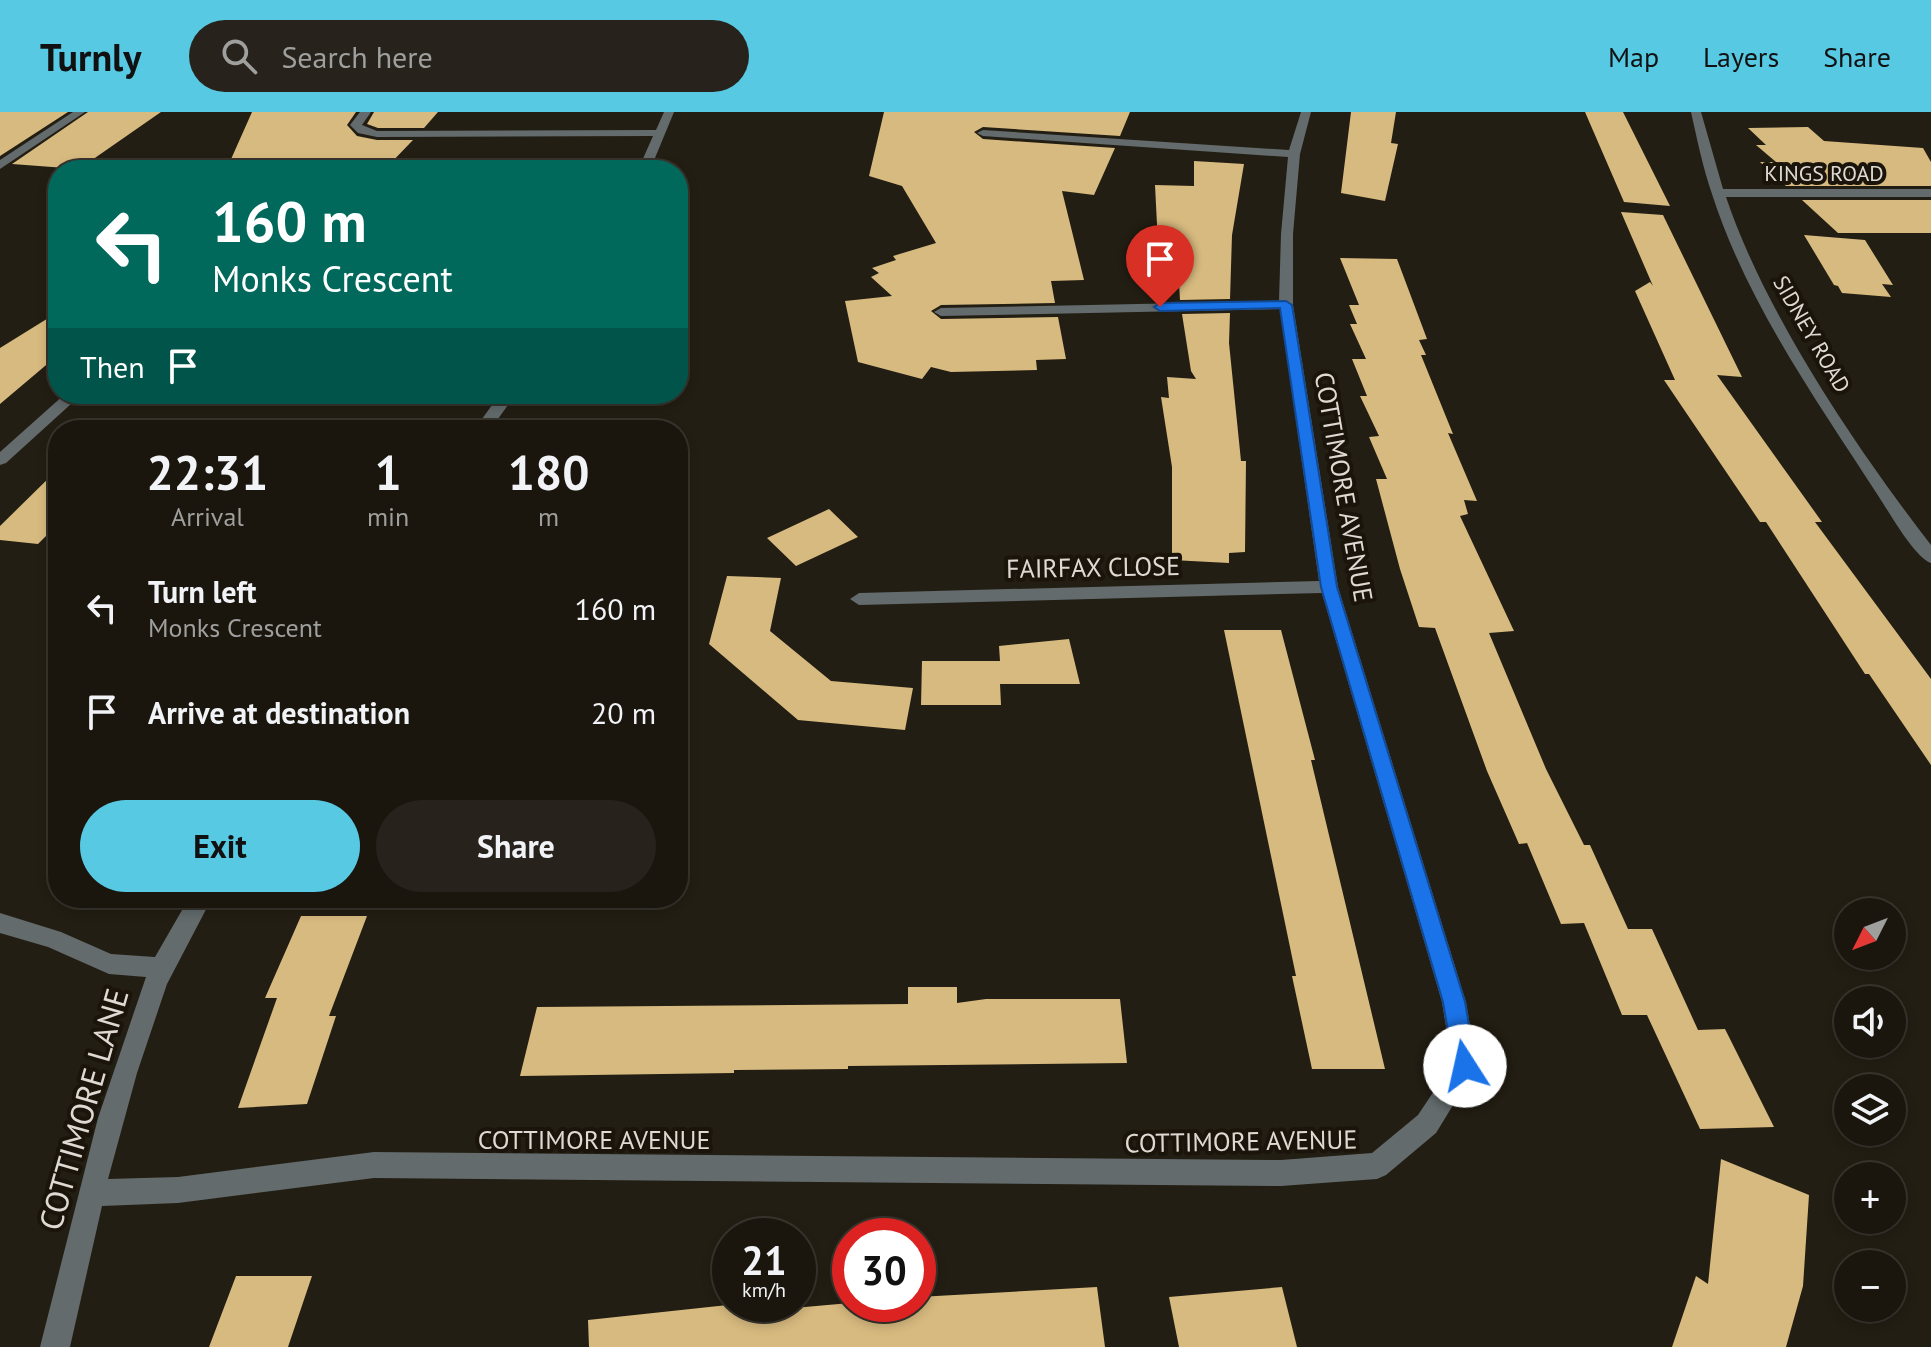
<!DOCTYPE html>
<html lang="en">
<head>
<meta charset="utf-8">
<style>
	body { margin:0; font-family:"PT Sans",sans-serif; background:#27231c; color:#f1f3f6; height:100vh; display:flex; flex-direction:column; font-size:30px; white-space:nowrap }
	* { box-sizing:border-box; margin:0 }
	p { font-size:26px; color:#9f9f9e }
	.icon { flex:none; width:44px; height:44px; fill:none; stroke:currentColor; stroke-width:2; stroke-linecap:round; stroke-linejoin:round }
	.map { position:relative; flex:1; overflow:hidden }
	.panel { position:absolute; left:48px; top:308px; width:640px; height:488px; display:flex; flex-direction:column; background:#1a160e; border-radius:32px; box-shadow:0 4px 12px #0003,0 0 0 2px #38352e }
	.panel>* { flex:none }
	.hud { position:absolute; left:48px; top:48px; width:640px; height:244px; border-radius:32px; box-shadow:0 4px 12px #0003,0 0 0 2px #38352e; background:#00695c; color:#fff; overflow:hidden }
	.needle { width:52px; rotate:228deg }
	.buttons { position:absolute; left:1834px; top:786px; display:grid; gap:16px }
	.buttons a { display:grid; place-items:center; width:72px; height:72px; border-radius:50%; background:#1a160e; box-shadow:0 4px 12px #0003,0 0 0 2px #38352e; font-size:40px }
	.speed { position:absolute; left:712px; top:1106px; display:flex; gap:16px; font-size:40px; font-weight:700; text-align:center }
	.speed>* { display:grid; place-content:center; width:104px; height:104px; border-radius:50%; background:#1a160e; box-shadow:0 4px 12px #0003,0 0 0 2px #38352e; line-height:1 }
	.speed small { font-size:20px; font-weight:400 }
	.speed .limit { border:12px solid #d22; background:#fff; color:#111 }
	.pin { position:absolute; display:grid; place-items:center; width:68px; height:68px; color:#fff; margin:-82px -34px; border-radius:50% 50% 50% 0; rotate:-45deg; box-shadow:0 0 8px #0007 }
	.pin .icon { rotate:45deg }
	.me { position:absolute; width:88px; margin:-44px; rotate:350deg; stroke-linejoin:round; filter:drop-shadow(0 0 6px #0008) }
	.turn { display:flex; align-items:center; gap:28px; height:168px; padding:0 32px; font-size:36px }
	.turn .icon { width:104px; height:104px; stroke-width:2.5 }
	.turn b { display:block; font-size:56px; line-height:68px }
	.then { display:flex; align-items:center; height:76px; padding:0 32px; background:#0003; gap:16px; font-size:30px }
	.eta { display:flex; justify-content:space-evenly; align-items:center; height:136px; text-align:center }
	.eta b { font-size:48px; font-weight:700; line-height:56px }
	.action { display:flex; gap:16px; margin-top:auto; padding:16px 32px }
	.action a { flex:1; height:92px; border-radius:48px; background:#57c9e2; color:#111; font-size:32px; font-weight:700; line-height:92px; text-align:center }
	.action a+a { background:#27231c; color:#f1f3f6 }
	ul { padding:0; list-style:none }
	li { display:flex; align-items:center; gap:24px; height:104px; padding:0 32px }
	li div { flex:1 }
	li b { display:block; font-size:30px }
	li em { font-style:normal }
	header { display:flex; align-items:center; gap:48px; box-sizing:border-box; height:112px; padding:0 40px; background:#57c9e2; color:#111 }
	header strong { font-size:38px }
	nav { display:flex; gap:44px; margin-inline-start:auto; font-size:28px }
	.search { width:560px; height:72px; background:#27231c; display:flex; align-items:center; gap:20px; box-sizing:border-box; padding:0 28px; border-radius:44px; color:#9f9f9e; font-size:30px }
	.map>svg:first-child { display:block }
</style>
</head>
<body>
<header>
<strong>Turnly</strong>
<div class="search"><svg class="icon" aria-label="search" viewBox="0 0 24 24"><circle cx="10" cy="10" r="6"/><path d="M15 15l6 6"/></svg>Search here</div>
<nav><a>Map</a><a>Layers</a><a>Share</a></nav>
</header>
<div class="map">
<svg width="1931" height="1235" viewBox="0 0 1931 1235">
	<rect width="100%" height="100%" fill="#231e13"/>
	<path fill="#d7ba7f" d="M0 0H68L0 44Z
		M88 0H161L79 57 12 52Z
		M252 0H356L347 13 357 24 377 28H413L388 54H382L380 58H254L228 54Z
		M374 0H438L424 16H378L367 12Z
		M884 0H1130L1120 24 983 15 974 20 983 27 1115 36 1094 83 1062 79 1084 168 1051 169 1055 191 941 193 931 199 941 207 1058 205 1066 247 1036 248 1037 258 951 260 931 255 922 267 858 250 845 189 892 184 871 165 879 161 872 156 896 148 893 144 936 131 902 74 869 64Z
		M1351 0H1396L1391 31 1398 32 1385 89 1341 81Z
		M1585 0H1623L1670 94 1624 90Z
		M1808 15 1824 29 1923 36 1931 50V74H1786L1760 50H1776L1756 33H1766L1748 16Z
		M1194 49 1244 52 1232 123 1230 187 1180 188 1178 153 1159 152 1155 73 1194 74Z
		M1802 88H1931V121H1838Z
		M1621 100 1663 103 1742 265 1717 263 1822 410H1815L1931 567V653L1869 562H1865L1766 410H1760L1664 268H1675L1635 179 1650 170 1653 174Z
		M1804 123 1865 128 1893 173 1882 172 1891 185 1842 181 1838 174 1834 173Z
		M1340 146 1397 147 1427 227 1419 228 1426 243H1421L1453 322 1448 321 1477 389 1464 388 1468 402 1460 404 1514 519 1489 521 1546 657 1584 733H1590L1628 817H1652L1698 918 1725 917 1774 1015 1700 1017 1647 903H1622L1584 811 1561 812 1527 731 1519 732 1487 659 1435 516 1419 515 1400 457 1376 367H1387L1369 325 1379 324 1360 284H1367L1352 247H1366L1350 212H1357L1349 193H1359Z
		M58 200V243L0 292V236Z
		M1230 201 1229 231 1241 349H1246L1245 440 1229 441V451L1172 448V355L1161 285 1169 286 1167 265 1196 267 1191 259 1182 202Z
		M58 357V412L38 432 0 428V414Z
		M829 397 858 425 796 454 767 426Z
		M727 464 781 466 770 519 831 569 913 576 905 618 798 608 709 532Z
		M1224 518H1281L1315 648H1311L1385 957H1312L1292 864H1296Z
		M1069 527 1080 572H1000L1001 593H921L922 549H1000L999 534Z
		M301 804H367L329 904H336L307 992 238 996 277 886H265Z
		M908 875H957V891L986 887H1120L1127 951 848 954V957L734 958V961L520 964 537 895 908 892Z
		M1721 1047 1809 1083 1803 1174 1786 1235H1672L1696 1164 1708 1172Z
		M236 1164H312L288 1235H209Z
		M1097 1175 1105 1235H589L588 1208 737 1192H771V1198L850 1191 918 1192V1185Z
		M1282 1175 1297 1235H1179L1169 1185Z"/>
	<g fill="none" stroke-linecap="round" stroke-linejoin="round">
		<path fill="#636b6d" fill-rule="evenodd" d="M73 0H85L0 57V48Z
			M360 0H371L362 13 377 19 656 18 664 0H674L650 58H638L653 24 377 25 358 21 350 13Z
			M1301 0H1311L1300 42 1293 122V193L1338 475 1466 890 1477 954 1436 1021 1386 1063 1377 1067 1281 1074 374 1066 178 1091 102 1094 70 1235H40L98 1006 146 865 109 862 48 835 0 821V801L61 820 111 842 155 845 189 786H212L167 872 137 961 108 1067 178 1065 374 1040 1281 1048 1372 1041 1418 1003 1452 952 1442 890 1322 481 859 493 850 487 859 481 1319 469 1280 197 941 204 934 200 941 196 1279 189 1281 122 1288 45 983 24 977 21 983 18 1289 38Z
			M1691 0H1701L1723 77H1931V85H1726C1765 201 1856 336 1931 433V451C1915 446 1889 400 1879 385 1817 289 1747 191 1712 82 1703 56 1697 27 1691 0Z
			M65 282H82L6 351 0 353V340Z
			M500 282H516L490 318H474Z"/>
	</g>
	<path fill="#1a73e8" stroke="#114b97" stroke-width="2" d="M1286 189 1292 193 1337 475 1465 890 1476 954 1473 962 1465 965 1457 962 1454 954 1443 890 1321 475 1280 196 1160 199 1154 195 1160 191Z"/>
	<g text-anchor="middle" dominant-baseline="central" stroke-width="8" stroke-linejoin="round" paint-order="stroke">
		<g font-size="22" fill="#dedad3" stroke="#1a140a">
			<text x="1824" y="61">KINGS ROAD</text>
			<text transform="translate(1812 222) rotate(60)">SIDNEY ROAD</text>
		</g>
		<g font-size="26" fill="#dedad3" stroke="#1a140a">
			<text transform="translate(1344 375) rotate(80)">COTTIMORE AVENUE</text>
			<text transform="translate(1093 455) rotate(-1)">FAIRFAX CLOSE</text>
			<text x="594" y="1027">COTTIMORE AVENUE</text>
			<text transform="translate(1241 1029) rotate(-1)">COTTIMORE AVENUE</text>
		</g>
		<g font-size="32" fill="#dedad3" stroke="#1a140a">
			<text transform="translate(83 997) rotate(-74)">COTTIMORE LANE</text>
		</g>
	</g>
</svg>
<div class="buttons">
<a><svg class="needle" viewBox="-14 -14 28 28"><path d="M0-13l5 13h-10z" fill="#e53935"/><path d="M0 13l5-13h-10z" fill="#9f9f9e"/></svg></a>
<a><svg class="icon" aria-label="sound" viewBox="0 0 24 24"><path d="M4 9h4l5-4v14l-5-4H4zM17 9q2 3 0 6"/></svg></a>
<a><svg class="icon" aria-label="layers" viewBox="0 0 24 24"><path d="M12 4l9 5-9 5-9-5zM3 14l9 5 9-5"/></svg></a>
<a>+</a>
<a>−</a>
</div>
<div class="speed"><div>21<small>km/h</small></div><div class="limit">30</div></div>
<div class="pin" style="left:1160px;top:195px;background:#d93025"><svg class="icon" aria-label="arrive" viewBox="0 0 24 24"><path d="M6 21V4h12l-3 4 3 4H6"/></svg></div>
<svg class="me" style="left:1465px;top:954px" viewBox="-20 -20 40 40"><circle r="19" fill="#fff"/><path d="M0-13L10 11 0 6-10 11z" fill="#1a73e8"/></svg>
<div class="hud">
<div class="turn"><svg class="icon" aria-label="left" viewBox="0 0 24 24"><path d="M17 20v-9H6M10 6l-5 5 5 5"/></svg><div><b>160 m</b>Monks Crescent</div></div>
<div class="then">Then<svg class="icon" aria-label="arrive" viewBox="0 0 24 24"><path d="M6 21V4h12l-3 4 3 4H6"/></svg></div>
</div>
<section class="panel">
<div class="eta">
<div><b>22:31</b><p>Arrival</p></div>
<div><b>1</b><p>min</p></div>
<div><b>180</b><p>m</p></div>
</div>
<ul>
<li><svg class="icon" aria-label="left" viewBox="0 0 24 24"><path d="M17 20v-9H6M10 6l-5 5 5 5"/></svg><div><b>Turn left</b><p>Monks Crescent</p></div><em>160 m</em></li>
<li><svg class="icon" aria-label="arrive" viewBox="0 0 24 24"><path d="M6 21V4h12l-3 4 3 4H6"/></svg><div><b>Arrive at destination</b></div><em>20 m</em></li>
</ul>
<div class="action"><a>Exit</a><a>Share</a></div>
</section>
</div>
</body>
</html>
